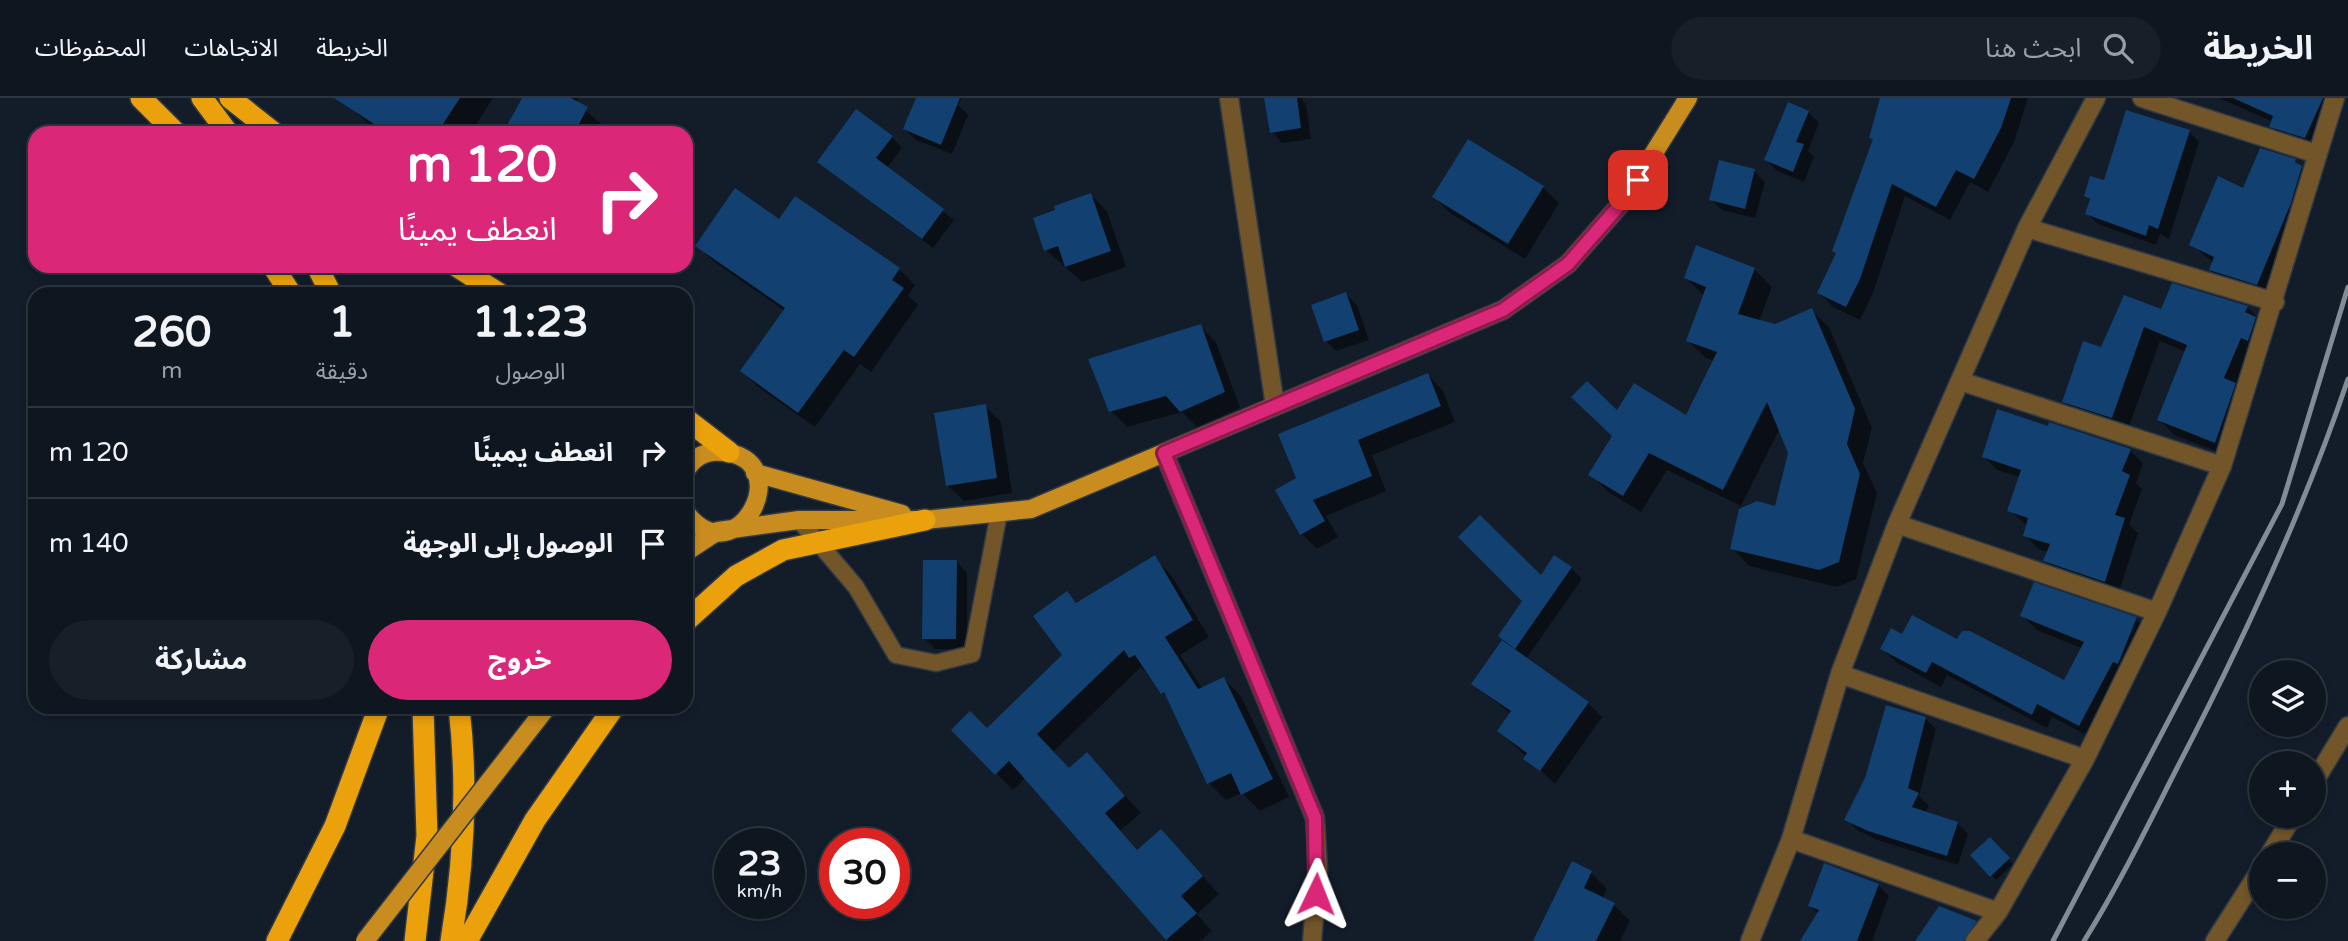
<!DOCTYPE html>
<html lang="ar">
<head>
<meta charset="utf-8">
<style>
	body { margin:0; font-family:"Varela Round","Noto Sans Arabic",sans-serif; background:#171f29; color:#f1f3f6; direction:rtl; height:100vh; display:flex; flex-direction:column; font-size:26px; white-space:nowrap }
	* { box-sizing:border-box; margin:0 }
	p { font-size:23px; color:#9b9fa5 }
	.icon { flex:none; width:38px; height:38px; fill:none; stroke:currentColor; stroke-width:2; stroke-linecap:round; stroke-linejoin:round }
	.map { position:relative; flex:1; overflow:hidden; direction:ltr }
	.sheet { position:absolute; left:28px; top:189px; width:665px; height:427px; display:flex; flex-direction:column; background:#0e1620; border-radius:21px; box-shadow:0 4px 10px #0003,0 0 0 2px #2e353e; direction:rtl }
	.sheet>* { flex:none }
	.guide { position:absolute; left:28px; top:28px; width:665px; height:147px; border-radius:21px; box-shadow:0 4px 10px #0003,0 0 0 2px #2e353e; direction:rtl; background:#db2777; color:#fff; overflow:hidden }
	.tools { position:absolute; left:2249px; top:562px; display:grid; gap:14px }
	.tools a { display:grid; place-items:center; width:77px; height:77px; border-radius:50%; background:#0e1620; box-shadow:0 4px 10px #0003,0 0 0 2px #2e353e; font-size:35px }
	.speed { position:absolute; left:714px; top:730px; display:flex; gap:14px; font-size:35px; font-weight:700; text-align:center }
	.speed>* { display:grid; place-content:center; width:91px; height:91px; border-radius:50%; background:#0e1620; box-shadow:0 4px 10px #0003,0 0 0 2px #2e353e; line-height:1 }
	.speed small { font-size:18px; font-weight:400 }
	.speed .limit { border:10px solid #d22; background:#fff; color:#111 }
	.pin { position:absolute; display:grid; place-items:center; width:60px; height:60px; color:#fff; margin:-30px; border-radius:14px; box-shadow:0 4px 10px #0006 }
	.me { position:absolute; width:77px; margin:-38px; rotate:2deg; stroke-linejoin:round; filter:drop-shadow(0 0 5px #0008) }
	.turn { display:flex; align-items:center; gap:24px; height:147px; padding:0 21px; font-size:32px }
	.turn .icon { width:91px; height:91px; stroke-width:2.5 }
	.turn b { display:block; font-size:49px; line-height:60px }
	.eta { display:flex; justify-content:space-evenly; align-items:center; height:119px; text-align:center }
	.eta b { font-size:42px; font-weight:700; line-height:49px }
	.button { display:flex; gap:14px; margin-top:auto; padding:14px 21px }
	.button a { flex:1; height:80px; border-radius:42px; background:#db2777; color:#fff; font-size:28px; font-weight:700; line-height:80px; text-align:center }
	.button a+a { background:#171f29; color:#f1f3f6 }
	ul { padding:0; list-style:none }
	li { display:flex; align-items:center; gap:21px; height:91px; padding:0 21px; border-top:2px solid #2e353e }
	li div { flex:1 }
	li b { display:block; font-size:26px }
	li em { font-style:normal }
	header { display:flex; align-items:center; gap:42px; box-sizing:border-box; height:98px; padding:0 35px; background:#0e1620; border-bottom:2px solid #2e353e }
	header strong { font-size:33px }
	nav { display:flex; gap:38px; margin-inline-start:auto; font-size:24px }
	.search { width:490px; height:63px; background:#171f29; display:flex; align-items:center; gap:18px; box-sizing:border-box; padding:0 24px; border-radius:38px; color:#9b9fa5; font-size:26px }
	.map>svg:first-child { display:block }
</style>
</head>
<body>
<header>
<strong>الخريطة</strong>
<div class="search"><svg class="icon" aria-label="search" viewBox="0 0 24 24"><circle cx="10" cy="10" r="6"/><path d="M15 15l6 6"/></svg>ابحث هنا</div>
<nav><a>الخريطة</a><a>الاتجاهات</a><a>المحفوظات</a></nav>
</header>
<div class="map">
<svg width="2348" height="843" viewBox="0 0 2348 843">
	<rect width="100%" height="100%" fill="#131d2a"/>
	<path fill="#0007" d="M353 0H493L471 35H379L348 8Z
		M524 0H579L576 5 603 27 599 35H505Z
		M918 0H962L958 7 968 17 952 56 916 42 905 31Z
		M1266 0H1307L1301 1 1306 6 1311 41 1282 45 1272 34Z
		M1932 0H2028L2014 44 1988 94 1970 84 1950 122 1905 98 1873 195 1860 222 1833 209 1819 195 1838 156 1874 42 1871 39Z
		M2219 0H2343L2319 53 2285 42 2271 28 2273 24Z
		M1808 14 1819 25 1808 53 1814 59 1804 84 1777 73 1766 62Z
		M2189 33 2199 44 2169 141 2160 136 2156 147 2098 126 2087 115 2091 104 2086 98Z
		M892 39 902 50 887 70 954 122 933 150 820 64Z
		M1469 43 1543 89 1559 105 1525 161 1450 115 1434 99Z
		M2295 63 2316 83 2271 200 2225 186 2211 172 2214 165 2191 146 2244 92Z
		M1754 73 1765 84 1755 120 1722 112 1711 101Z
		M1091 97 1107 113 1126 169 1082 184 1046 152Z
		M796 100 899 171 915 187 908 197 918 207 871 274 860 266 815 329 758 289 743 273 785 213 713 163 698 148 780 123Z
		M1754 171 1772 189 1759 223 1775 227 1811 212 1829 229 1872 330 1863 365 1877 395 1856 481 1837 489 1749 468 1732 450 1777 410 1790 354 1780 330 1741 408 1667 372 1641 414 1608 394 1591 376 1614 338 1618 315 1686 319 1714 263 1706 260 1688 243 1703 197 1686 180Z
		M1346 196 1357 207 1369 242 1336 253 1326 243Z
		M2247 209 2262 224 2231 359 2174 337 2159 321 2186 254 2160 243 2127 334 2080 319 2064 304 2102 252 2162 213Z
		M1200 228 1216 244 1240 310 1197 329 1182 314 1127 329 1111 313Z
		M1428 277 1443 293 1455 324 1372 357 1386 393 1326 418 1338 439 1317 451 1302 436 1298 381Z
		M985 308 1001 324 1012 395 964 403 947 387Z
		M2049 330 2130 352 2143 366 2136 385 2142 391 2129 427 2138 435 2118 497 2058 476 2045 463 2048 454 2038 451 2025 437 2028 428 2009 412 2020 379 1997 372 1984 359Z
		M1154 460 1171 477 1209 539 1180 557 1203 591 1224 581 1241 598 1289 699 1260 713 1242 695 1226 702 1209 685 1169 602 1141 569 1053 654 1069 672 1087 656 1141 715 1120 733 1138 753 1161 733 1219 796 1197 816 1212 833 1200 843H1169L1026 679 1013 692 953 632H987L1064 557 1067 495 1078 506Z
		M956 464 967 474V551H935L924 540Z
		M1571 470 1582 481 1526 561 1588 605 1602 619 1555 686 1499 633 1511 616 1473 586 1504 542 1541 479Z
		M2022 517 2136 521 2151 535 2094 641 2052 619 2047 630 1947 577 1941 589 1897 565 1882 551 1902 538 1958 543 2065 585 2083 551 2037 532Z
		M1925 620 1936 631 1919 698 1929 708 1925 715 1957 725 1968 736 1958 767 1880 743 1857 732 1847 721Z
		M1990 741 2013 766 1996 782 1972 757Z
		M1572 766 1591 775 1607 791 1602 801 1614 807 1630 823 1620 843H1539Z
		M1878 787 1889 798 1872 843H1802L1819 817 1810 808Z
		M1976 824 1991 840 1989 843H1917Z"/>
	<path fill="#114071" d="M334 0H460L437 35H388Z
		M522 0H571L588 9 574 35H503Z
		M916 0H960L941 47 903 31Z
		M1264 0H1297L1301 30 1270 35Z
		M1880 0H2011L2001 30 1974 81 1956 72 1936 109 1892 86 1860 181 1846 209 1817 195 1836 155 1832 153 1873 41 1869 40Z
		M2233 0H2323L2305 40 2269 29 2273 18Z
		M1788 4 1809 13 1796 44 1804 46 1793 74 1764 62Z
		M856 11 893 38 876 60 944 111 922 141 817 64Z
		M2126 12 2190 32 2158 131 2149 127 2146 138 2085 116 2090 101 2084 98 2090 78 2104 82Z
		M1468 41 1544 88 1508 146 1432 99Z
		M2260 50 2296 61 2295 64 2302 68 2291 105 2257 187 2209 172 2214 159 2189 147 2218 78 2243 90Z
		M1719 62 1755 71 1745 111 1709 102Z
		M735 90 779 121 795 98 900 170 892 182 904 190 854 259 844 252 798 315 740 273 785 210 695 148Z
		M1091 95 1111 153 1065 169 1058 148 1044 153 1033 120 1055 112 1054 108Z
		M1696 147 1755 170 1738 216 1775 226 1812 210 1855 311 1847 346 1860 376 1839 464 1819 472 1730 451 1739 411 1757 403 1775 408 1788 355 1767 304 1723 392 1649 355 1623 398 1588 377 1612 338 1571 299 1587 283 1617 312 1634 285 1686 317 1717 254 1686 243 1706 189 1684 180Z
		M2172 185 2248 208 2245 214 2256 219 2248 243 2241 240 2224 280 2236 285 2215 345 2157 322 2187 247 2144 229 2112 320 2062 304 2083 243 2101 249 2124 197 2161 211Z
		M1346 194 1359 232 1324 244 1311 207Z
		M1201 226 1225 294 1180 314 1166 298 1109 314 1088 261Z
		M1428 275 1441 308 1358 342 1372 378 1313 402 1325 423 1300 437 1275 392 1296 380 1278 336Z
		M986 306 997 380 946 388 934 315Z
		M1997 311 2048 328 2049 324 2131 351 2122 373 2130 377 2115 417 2125 420 2105 484 2043 463 2050 446 2023 438 2028 420 2007 413 2021 372 1982 359Z
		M1480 417 1541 477 1554 457 1572 469 1515 551 1498 538 1522 503 1458 439Z
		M1155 457 1193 522 1165 539 1198 591 1224 579 1273 681 1241 697 1231 675 1207 686 1164 594 1161 596 1135 557 1129 560 1124 552 1037 636 1069 670 1087 654 1125 698 1105 715 1137 752 1161 731 1203 778 1181 798 1197 815 1166 842 1009 663 995 677 951 632 970 613 987 630 1062 557 1033 518 1067 493 1076 505Z
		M923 462H957L956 541H922Z
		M2034 484 2137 519 2118 566 2113 564 2079 628 2037 606 2032 617 1932 564 1926 575 1880 551 1891 530 1902 536 1912 517 1957 541 1962 533H1970L2064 582 2084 544 2020 518Z
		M1502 542 1589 604 1540 673 1523 661 1527 655 1497 633 1511 613 1471 586Z
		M1886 607 1926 619 1908 690 1919 695 1912 709 1958 724 1947 758 1868 733 1844 722 1865 680Z
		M1990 739 2010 760 1990 779 1970 757Z
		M1572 763 1592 773 1584 790 1615 805 1596 843H1533Z
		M1824 765 1879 786 1857 843H1800L1819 812 1808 808Z
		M1939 808 1977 823 1964 843H1915Z"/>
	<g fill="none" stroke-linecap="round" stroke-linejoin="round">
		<g stroke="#303a46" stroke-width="19">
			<path id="service" d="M799 422 856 489 896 557 936 565 972 556 999 415"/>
		</g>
		<g stroke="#303a46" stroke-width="21">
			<path id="minor" d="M1229 0 1275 308
				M2142 0 2317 56
				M2027 130 2275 204
				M1960 283 2222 368
				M1164 355 1315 720 1318 772 1312 843
				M1897 426 2157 514
				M1840 576 2085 661
				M2314 684 2348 628
				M1791 741 1998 814
				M2270 756 2293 718
				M1750 843 1791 741 1840 576 1897 426 2027 130 2096 0
				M1975 843 1998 814 2085 661 2157 514 2222 368 2335 0
				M2215 843 2261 771"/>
		</g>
		<g stroke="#303a46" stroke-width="21">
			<path id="primary" d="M686 372C694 359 707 352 722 354 800 360 737 481 686 415
				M755 375 902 416
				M686 454 718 433 799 422H925L1031 411 1503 212 1568 166 1626 100 1688 0"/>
		</g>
		<g stroke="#303a46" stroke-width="24">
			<path id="motorway" d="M141 0 176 35
				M202 0 228 35
				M230 0 274 35
				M273 168 291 196
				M317 168 331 196
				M456 168 500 196
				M686 321 729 354
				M686 523 736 478 783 452 925 422
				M277 843 335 728 379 609
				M415 843 427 738 423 609
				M451 843C464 766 468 687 459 609
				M467 843 535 722 614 609"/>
		</g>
		<use href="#service" stroke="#725529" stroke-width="16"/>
		<use href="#minor" stroke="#725529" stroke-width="18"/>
		<use href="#primary" stroke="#c88c1f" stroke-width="18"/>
		<use href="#motorway" stroke="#eba10c" stroke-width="21"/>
		<path stroke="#838b95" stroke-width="5" d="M2053 843 2282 406 2348 189
			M2084 843C2119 787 2147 729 2177 670 2242 545 2303 415 2348 281"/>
		<g stroke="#303a46" stroke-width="21" stroke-linecap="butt">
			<path id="primary-bridge" d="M365 843 547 609"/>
		</g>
		<use href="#primary-bridge" stroke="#c88c1f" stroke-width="18"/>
	</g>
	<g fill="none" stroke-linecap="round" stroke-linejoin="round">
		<g stroke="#8e194d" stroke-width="18">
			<path id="route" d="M1316 796 1315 720 1164 355 1503 212 1568 166 1626 100 1638 82"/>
		</g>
		<use href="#route" stroke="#db2777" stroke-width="12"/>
	</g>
</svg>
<div class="tools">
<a><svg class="icon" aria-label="layers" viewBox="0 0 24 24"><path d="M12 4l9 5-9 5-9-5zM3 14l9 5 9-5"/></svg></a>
<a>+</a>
<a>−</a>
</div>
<div class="speed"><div>23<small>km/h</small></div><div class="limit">30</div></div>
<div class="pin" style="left:1638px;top:82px;background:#d93025"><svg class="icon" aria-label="arrive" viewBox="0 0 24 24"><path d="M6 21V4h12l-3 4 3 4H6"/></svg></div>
<svg class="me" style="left:1316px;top:796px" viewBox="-20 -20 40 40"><path d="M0-17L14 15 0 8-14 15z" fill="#db2777" stroke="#fff" stroke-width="4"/></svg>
<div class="guide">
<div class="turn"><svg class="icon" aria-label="right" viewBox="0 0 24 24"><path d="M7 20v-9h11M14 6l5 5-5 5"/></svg><div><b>120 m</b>انعطف يمينًا</div></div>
</div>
<section class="sheet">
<div class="eta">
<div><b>11:23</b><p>الوصول</p></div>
<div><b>1</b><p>دقيقة</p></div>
<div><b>260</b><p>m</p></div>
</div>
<ul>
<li><svg class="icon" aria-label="right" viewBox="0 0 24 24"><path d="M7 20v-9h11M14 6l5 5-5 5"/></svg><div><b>انعطف يمينًا</b></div><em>120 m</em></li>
<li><svg class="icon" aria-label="arrive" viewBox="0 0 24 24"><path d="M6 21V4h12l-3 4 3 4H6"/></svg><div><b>الوصول إلى الوجهة</b></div><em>140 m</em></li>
</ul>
<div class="button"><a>خروج</a><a>مشاركة</a></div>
</section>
</div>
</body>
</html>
